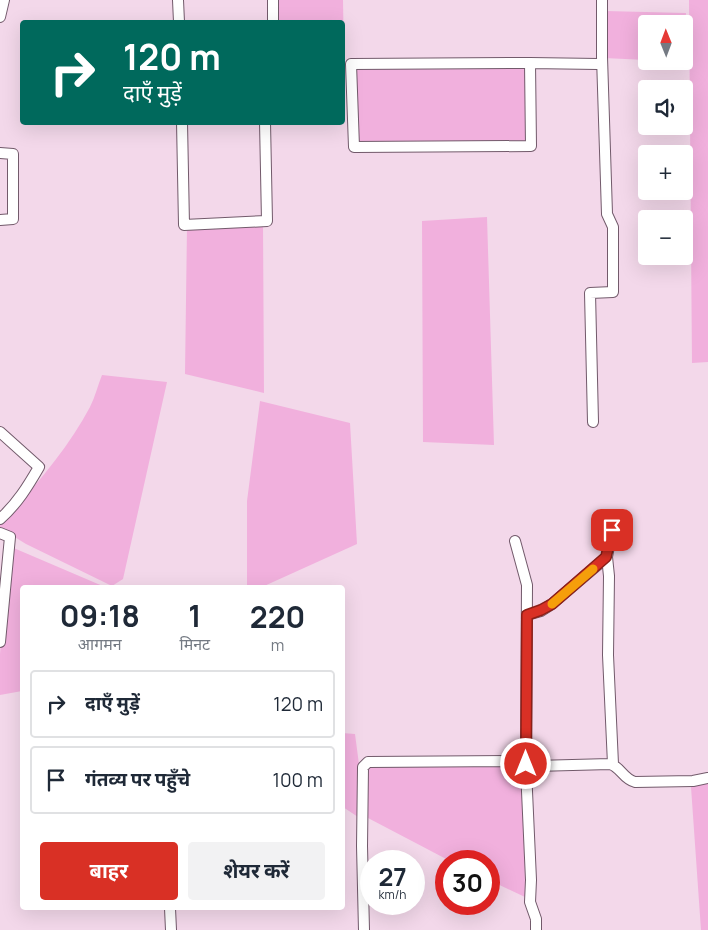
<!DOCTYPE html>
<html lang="hi">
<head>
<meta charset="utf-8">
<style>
	body { margin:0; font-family:Manrope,"Noto Sans Devanagari",sans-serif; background:#f2f2f3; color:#1f2937; height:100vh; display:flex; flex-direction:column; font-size:19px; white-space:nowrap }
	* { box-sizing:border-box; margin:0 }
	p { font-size:16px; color:#747a83 }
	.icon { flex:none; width:28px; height:28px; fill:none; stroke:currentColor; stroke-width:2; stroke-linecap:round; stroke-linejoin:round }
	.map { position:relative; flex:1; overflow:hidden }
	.sheet { position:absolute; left:20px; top:585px; width:325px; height:325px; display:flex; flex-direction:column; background:#fff; border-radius:5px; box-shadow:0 5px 20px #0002 }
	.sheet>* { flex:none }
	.hud { position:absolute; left:20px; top:20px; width:325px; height:105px; border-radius:5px; box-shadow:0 5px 20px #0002; background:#00695c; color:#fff; overflow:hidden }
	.needle { width:32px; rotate:359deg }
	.buttons { position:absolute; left:638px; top:15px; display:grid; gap:10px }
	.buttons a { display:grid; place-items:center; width:55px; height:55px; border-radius:5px; background:#fff; box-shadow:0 5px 20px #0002; font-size:25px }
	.speed { position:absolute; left:360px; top:850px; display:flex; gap:10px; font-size:25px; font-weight:700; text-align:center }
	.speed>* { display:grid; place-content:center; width:65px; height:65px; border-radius:50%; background:#fff; box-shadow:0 5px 20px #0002; line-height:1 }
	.speed small { font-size:12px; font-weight:400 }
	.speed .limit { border:8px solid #d22; background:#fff; color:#111 }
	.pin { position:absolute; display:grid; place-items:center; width:42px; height:42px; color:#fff; margin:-21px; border-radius:10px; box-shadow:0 2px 8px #0006 }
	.me { position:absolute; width:55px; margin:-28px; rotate:0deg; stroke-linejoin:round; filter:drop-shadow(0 0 4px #0008) }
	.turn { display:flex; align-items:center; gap:18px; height:105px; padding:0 20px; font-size:22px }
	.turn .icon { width:65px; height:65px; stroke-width:2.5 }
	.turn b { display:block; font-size:35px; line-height:42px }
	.eta { display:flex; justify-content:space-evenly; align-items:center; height:85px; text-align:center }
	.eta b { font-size:30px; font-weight:700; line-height:35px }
	.action { display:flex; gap:10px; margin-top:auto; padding:10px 20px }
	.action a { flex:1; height:58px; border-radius:5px; background:#d93025; color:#fff; font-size:20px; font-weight:700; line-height:58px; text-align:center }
	.action a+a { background:#f2f2f3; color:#1f2937 }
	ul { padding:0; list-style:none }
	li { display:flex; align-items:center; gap:15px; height:68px; margin:0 10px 8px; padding:0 10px; border:2px solid #e0e1e3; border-radius:5px }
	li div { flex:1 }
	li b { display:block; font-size:19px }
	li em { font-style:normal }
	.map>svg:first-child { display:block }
</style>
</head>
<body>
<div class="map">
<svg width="708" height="930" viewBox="0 0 708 930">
	<rect width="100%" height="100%" fill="#f3d8ea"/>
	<path fill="#f1b0dd" d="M277 0H343L344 61H342V22H276Z
		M689 0H708V362L692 363Z
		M605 11 686 13 684 42V24H646V60L604 58Z
		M528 63 529 143 356 144 354 66Z
		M487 217 494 445 423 442 422 221Z
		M263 224 264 393 185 374 187 227Z
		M102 375 167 382 123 579 112 586 26 544 0 528V524C32 490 68 449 90 407 95 397 98 385 102 375Z
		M260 401 350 423 357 544 262 587H247V501Z
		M9 546 105 587 22 588V691L0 695V654Z
		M342 733 355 734 360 772 358 817 343 807Z
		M372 765H524L525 897 489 880V861H450L368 818 365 768Z
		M708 781V930H701L691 787Z"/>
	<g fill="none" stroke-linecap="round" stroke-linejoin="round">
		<g stroke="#725a6b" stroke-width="12">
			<path id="minor" d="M178 0 179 22
				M0 17 4 0
				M273 22V0
				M530 63 351 64 354 147 531 146 530 63 598 64 602 62
				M182 122 184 225 267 221 265 122
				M0 153 13 154V219L0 220
				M593 422 590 293 613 292V227L607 214 602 57V0
				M0 432 39 467C28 486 17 504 0 519
				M0 533 10 537 0 642
				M515 541 527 585 526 769 531 880 530 902 536 919V930
				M607 557 609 576 608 655 613 764
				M527 615 541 611 552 604 607 557 612 530
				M170 908 171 930
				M364 930 362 846 363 767 368 762 509 761 535 766 610 764C620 766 623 779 635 782L693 781 708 778"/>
		</g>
		<use href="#minor" stroke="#fff" stroke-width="10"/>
	</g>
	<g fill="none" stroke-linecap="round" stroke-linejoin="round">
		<g stroke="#8d1f18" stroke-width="12">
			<path id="route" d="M526 764 527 615 541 610 552 604 606 557 612 530"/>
		</g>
		<use href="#route" stroke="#d93025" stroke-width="9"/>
		<path stroke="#f59e0b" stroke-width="9" d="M552 604 593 569"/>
	</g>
</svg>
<div class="buttons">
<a><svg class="needle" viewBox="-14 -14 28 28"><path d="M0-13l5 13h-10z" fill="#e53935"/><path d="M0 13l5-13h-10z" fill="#747a83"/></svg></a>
<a><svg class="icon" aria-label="sound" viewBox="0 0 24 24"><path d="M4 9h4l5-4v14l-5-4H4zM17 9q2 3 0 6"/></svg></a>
<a>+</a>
<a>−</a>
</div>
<div class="speed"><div>27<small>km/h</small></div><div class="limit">30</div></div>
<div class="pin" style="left:612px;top:530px;background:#d93025"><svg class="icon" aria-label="arrive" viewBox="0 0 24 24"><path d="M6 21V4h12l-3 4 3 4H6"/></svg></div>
<svg class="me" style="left:526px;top:764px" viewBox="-20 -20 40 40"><circle r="17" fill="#d93025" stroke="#fff" stroke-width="3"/><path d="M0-11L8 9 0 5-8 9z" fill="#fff"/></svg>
<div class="hud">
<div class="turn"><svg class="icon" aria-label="right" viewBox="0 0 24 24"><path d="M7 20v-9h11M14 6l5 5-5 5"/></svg><div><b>120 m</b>दाएँ मुड़ें</div></div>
</div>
<section class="sheet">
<div class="eta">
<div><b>09:18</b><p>आगमन</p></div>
<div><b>1</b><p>मिनट</p></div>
<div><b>220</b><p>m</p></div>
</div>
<ul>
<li><svg class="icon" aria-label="right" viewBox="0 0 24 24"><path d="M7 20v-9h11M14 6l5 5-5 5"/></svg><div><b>दाएँ मुड़ें</b></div><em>120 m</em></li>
<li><svg class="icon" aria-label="arrive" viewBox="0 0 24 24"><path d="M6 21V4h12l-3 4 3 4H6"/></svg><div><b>गंतव्य पर पहुँचे</b></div><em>100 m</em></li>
</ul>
<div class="action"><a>बाहर</a><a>शेयर करें</a></div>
</section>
</div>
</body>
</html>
